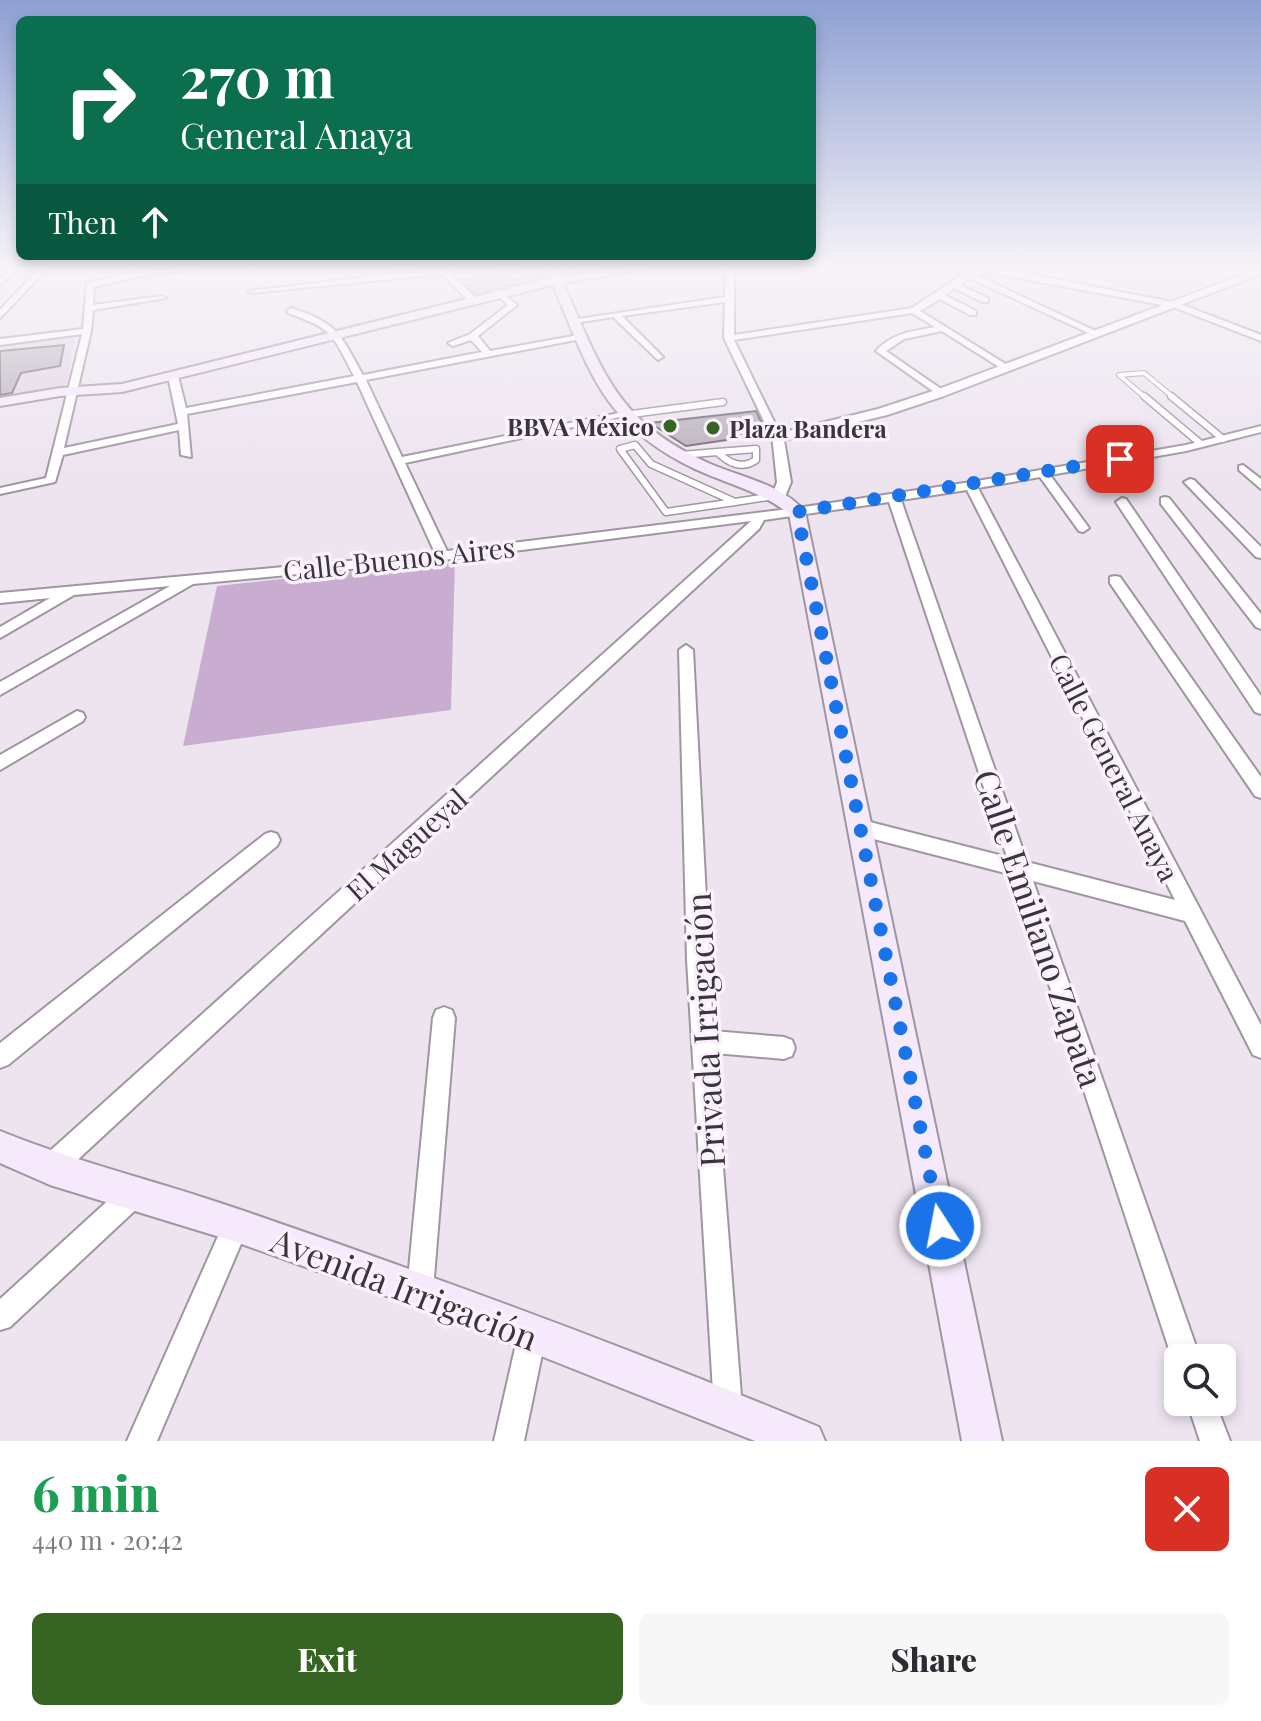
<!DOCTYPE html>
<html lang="en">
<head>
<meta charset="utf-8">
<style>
	body { margin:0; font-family:"Playfair Display",serif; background:#f7f7f7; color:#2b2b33; height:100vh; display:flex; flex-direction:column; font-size:30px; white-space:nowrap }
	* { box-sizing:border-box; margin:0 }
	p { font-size:26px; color:#7c7c81 }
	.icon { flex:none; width:44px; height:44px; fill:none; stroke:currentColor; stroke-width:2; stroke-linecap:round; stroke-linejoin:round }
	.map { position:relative; height:1441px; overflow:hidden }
	.drawer { display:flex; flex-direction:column; background:#fff; flex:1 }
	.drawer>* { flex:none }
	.banner { position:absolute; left:16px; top:16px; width:800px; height:244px; border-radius:12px; box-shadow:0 4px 12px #0003; background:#0b6e4f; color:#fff; overflow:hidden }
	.tools { position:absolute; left:1164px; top:1344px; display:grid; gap:16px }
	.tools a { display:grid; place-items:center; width:72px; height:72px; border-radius:12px; background:#fff; box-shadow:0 4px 12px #0003; font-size:40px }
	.pin { position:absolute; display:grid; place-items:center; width:68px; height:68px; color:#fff; margin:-34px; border-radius:16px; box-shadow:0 4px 12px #0006 }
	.me { position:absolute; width:88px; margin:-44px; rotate:349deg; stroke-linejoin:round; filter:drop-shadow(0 0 6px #0008) }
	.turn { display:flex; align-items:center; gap:28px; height:168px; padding:0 32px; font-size:36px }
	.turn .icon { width:104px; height:104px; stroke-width:2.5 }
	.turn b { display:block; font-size:56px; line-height:68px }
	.then { display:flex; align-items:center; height:76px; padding:0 32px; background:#0003; gap:16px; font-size:30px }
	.round { display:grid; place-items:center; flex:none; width:84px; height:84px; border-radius:12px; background:#f7f7f7 }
	.headline { display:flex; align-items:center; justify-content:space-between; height:136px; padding:0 32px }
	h1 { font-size:48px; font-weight:800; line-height:60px; color:#1e9e55 }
	.cta { display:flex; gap:16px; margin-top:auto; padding:16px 32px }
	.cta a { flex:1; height:92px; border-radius:12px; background:#366423; color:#fff; font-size:32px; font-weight:800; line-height:92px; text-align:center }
	.cta a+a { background:#f7f7f7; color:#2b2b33 }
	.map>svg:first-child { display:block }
</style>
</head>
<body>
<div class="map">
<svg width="1261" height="1441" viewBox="0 0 1261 1441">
	<rect width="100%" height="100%" fill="#ede4f0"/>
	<path fill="#e2d4e6" d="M1071 268H1248L1164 301Z
		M75 333 67 384 59 388 0 396V343Z"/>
	<path fill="#c8add1" d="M503 270 509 277 548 272 547 277 472 296 455 281Z
		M455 560 451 710 183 746 217 586Z"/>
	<path fill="#bbb2be" stroke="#726a75" stroke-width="2" d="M64 345 60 366 21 373 12 393 0 395V351Z
		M756 411 767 434 686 446 650 423Z"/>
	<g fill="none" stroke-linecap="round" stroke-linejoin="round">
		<g stroke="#9f96a1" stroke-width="6">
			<path id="service-far1" d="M1146 398 1119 375 1144 373 1174 398"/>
		</g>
		<g stroke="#9f96a1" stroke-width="9">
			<path id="service" d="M1144 396 1201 444
				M1171 396 1223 439
				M624 415 723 402
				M635 445 651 464 735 502 666 512 620 449Z
				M756 449V460C741 470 729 463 717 452Z
				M682 455 717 452
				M735 502 774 496"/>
		</g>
		<g stroke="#9f96a1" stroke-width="4">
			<path id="minor" d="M11 268H19L0 285V278Z
				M40 268H48L0 318V310Z
				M142 268H151L148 271 206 268 139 276 94 287 93 305 162 296 166 298 93 310 91 331 64 448 178 424 168 376 173 373 178 376 186 408 354 376C332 334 334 329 288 313L287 311 291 308C338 323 340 334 363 375L482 352 471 340 453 346 448 343 470 334 508 305 494 292 498 290 517 305 478 336 490 351 584 334V338L581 339 366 380 402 457 624 412 629 415 405 463 447 551 797 508 971 482 1186 445 1261 426V432L1186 451 1050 475 1089 528 1083 532 1079 531 1040 477 978 488 1261 1025V1058L1253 1055 1185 921 1033 881 1200 1358H1178V1368L1172 1358 1013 875 862 836 856 833 853 828 856 823 862 820 1007 857 889 502 764 520 759 529 59 1177 50 1180 41 1177 38 1168 41 1159 751 521 443 560 193 584 0 695V682L170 586 74 595 0 638V627L50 598 0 603V593L435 553 357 382 187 414 191 457 181 455 179 430 63 455 55 482 0 494V488L46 478 82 334 0 345V339L83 329 87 284C105 275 126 279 142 268ZM967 490 1175 900 1027 862 901 500Z
				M445 268 475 297V301H469L442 274 252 293 248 291Z
				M524 268 513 271 509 269 510 268Z
				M726 268H734V335L912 308 962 275 949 268H959L969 272 997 268 1178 303 1261 335V341L1173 307 986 272 976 275 1102 334 1095 336 969 278 960 285 988 298V302H982L954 288 945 295 976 311V315H970L940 299 920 311 1012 368 1004 370 942 331 904 339 886 351 944 391 945 393 940 396 876 351C892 333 913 331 935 327L912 313 734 340 782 438 777 441 772 438 724 338 725 302 622 316 663 357 658 360 613 317 575 323 571 320 725 297Z
				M1243 465 1261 479V489L1239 470V466Z
				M1190 479 1194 480 1261 547V558L1256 557 1186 484 1184 482Z
				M1165 497 1169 498 1261 614V629L1256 627 1161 504V498Z
				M1122 498 1126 499 1261 696V714L1255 712 1116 502Z
				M1115 576 1120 577 1261 777V798L1255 796 1110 583V577Z
				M686 645 693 650 713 1031 784 1037 792 1040 795 1048 792 1056 784 1059 714 1053 742 1408 738 1418 728 1422 718 1418 714 1408 687 960 679 650Z
				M77 711 83 713 85 717 83 721 0 770V755Z
				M271 832 277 834 280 840 277 846 8 1065 0 1068V1043L265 834Z
				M444 1007 452 1010 455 1018 433 1290 429 1299 420 1303 411 1299 407 1290 433 1018 436 1010Z
				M134 1182 143 1185 146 1194 143 1203 10 1327 0 1330V1299L125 1185Z
				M236 1212 245 1216 249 1225 157 1441H127L227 1216Z
				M532 1321 542 1325 546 1335 524 1441H494L518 1335 522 1325Z
				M1187 1402H1215L1230 1441H1200Z"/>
		</g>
		<g stroke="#9f96a1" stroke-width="4">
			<path id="tertiary" d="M1261 268V274L944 396 887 415 784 440 791 482 784 499 779 500 772 496 777 482 772 435 878 409 936 390Z"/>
		</g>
		<g stroke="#9f96a1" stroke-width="4">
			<path id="secondary" d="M549 268H559L561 277 623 268H651L563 283C603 372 616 423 713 465 744 478 783 485 805 512L1002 1441H962L789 514C761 491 727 484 695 469 602 424 590 372 553 285L122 392 60 396 0 406V398L60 388 122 384 551 278Z
				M0 1131C79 1163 161 1182 241 1210 436 1277 629 1348 819 1427L825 1441H755L420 1308 236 1242 50 1185 0 1163Z"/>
		</g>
		<use href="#service-far1" stroke="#fff" stroke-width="4"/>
		<use href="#service" stroke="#fff" stroke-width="6"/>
		<use href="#minor" fill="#fff" fill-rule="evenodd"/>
		<use href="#tertiary" fill="#fff" fill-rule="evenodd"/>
		<use href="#secondary" fill="#f7e9fc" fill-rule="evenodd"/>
	</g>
	<linearGradient id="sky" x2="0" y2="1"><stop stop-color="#8e9fd3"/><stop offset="0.57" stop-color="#f7f3f8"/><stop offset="1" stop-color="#f7f3f8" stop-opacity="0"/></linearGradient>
	<rect width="1261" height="470" fill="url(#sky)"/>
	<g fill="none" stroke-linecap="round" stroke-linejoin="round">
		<path stroke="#1a73e8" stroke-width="14" stroke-dasharray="0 25.2" d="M940 1226 797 512 1120 459"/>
	</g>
	<g fill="#366423" stroke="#faf1fd" stroke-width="3">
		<circle cx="670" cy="426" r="8"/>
		<circle cx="713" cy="428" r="8"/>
	</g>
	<g text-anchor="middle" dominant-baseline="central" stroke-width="7" stroke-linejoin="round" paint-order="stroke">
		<g font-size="24" font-weight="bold" fill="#39363b" stroke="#faf1fd" text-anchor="end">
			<text x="654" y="426">BBVA México</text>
			<text x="729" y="428" text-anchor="start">Plaza Bandera</text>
		</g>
		<g font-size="28" fill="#39363b" stroke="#faf1fd">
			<text transform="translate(399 558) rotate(-6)">Calle Buenos Aires</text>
			<text transform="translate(1115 767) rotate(63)">Calle General Anaya</text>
			<text transform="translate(406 844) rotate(-42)">El Magueyal</text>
		</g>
		<g font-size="34" fill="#39363b" stroke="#faf1fd">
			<text transform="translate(1040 928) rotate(71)">Calle Emiliano Zapata</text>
			<text transform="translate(704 1030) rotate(-93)">Privada Irrigación</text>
			<text transform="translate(405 1288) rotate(21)">Avenida Irrigación</text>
		</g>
	</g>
</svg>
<div class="tools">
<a><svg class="icon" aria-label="search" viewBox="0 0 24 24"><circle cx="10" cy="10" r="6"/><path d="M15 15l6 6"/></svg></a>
</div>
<div class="pin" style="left:1120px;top:459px;background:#d93025"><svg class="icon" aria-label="arrive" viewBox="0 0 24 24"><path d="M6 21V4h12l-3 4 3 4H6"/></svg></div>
<svg class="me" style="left:940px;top:1226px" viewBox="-20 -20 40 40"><circle r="17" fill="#1a73e8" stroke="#fff" stroke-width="3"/><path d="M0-11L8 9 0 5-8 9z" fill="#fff"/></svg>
<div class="banner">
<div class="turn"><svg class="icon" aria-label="right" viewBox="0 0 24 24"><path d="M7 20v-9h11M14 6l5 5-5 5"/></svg><div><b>270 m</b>General Anaya</div></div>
<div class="then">Then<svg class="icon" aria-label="ahead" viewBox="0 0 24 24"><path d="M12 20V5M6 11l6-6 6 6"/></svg></div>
</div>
</div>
<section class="drawer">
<div class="headline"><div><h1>6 min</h1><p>440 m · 20:42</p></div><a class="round" style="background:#d93025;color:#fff"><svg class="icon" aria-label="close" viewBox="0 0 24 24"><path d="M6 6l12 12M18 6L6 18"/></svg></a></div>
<div class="cta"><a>Exit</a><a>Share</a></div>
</section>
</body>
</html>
